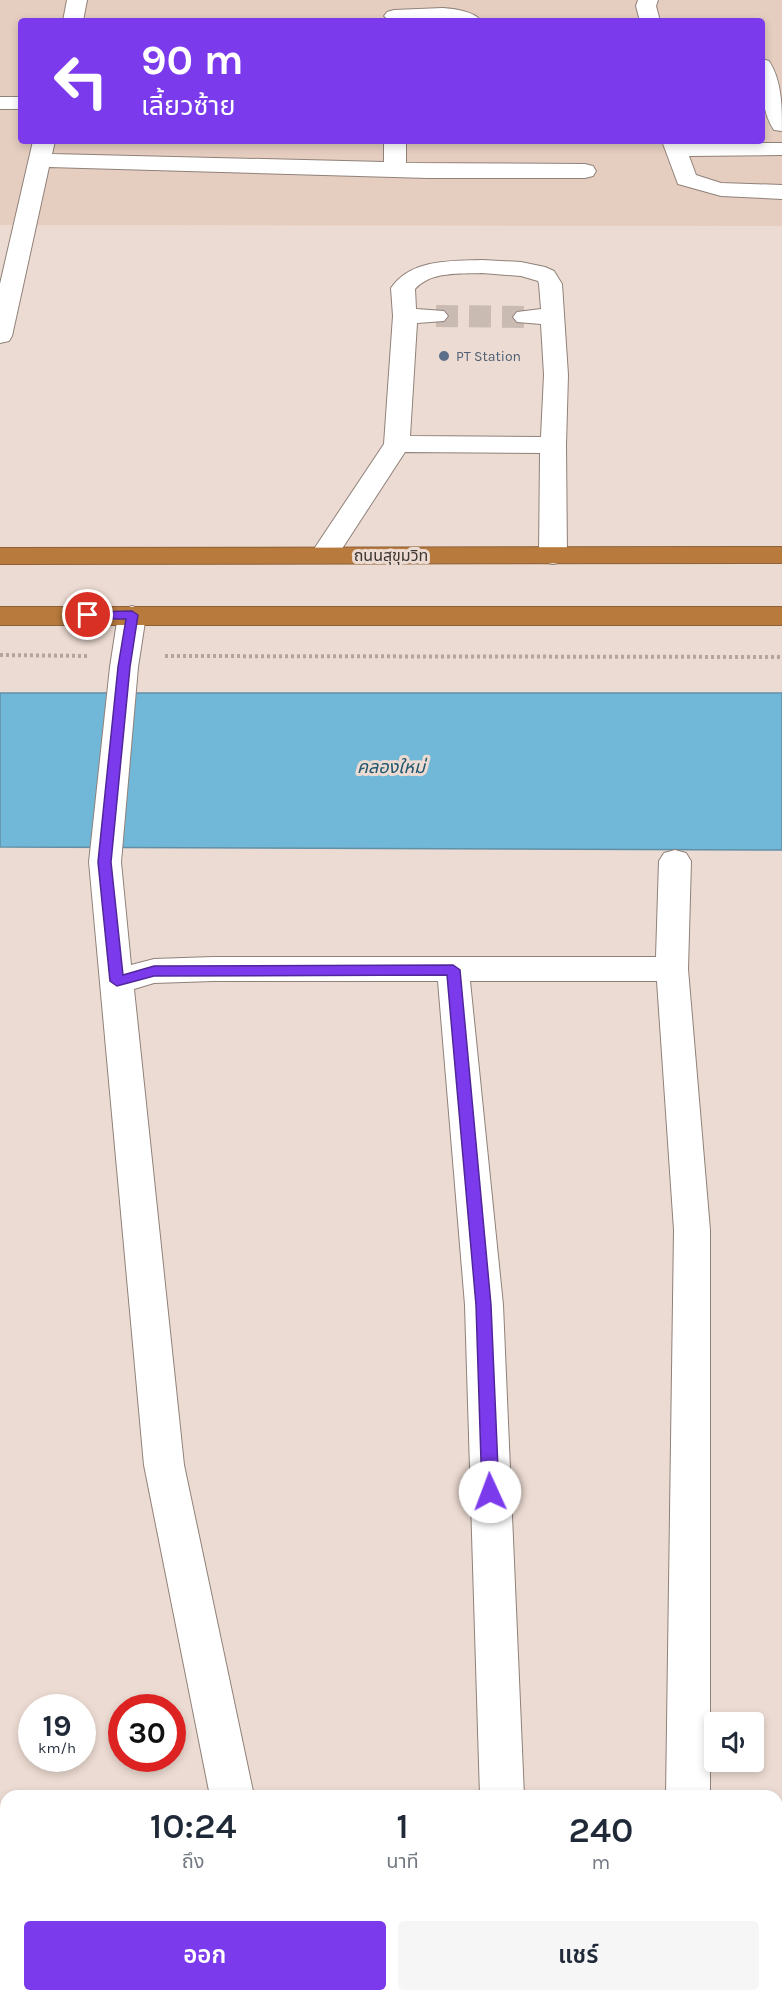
<!DOCTYPE html>
<html lang="th">
<head>
<meta charset="utf-8">
<style>
	body { margin:0; font-family:Karla,"Noto Sans Thai",sans-serif; background:#f6f6f7; color:#1f2937; height:100vh; display:flex; flex-direction:column; font-size:22px; white-space:nowrap }
	* { box-sizing:border-box; margin:0 }
	p { font-size:20px; color:#747a83 }
	.icon { flex:none; width:33px; height:33px; fill:none; stroke:currentColor; stroke-width:2; stroke-linecap:round; stroke-linejoin:round }
	.map { position:relative; flex:1; overflow:hidden }
	.sheet { position:absolute; left:0px; top:1790px; width:783px; height:212px; display:flex; flex-direction:column; background:#fff; border-radius:18px 18px 0 0; box-shadow:0 3px 9px #0003 }
	.sheet>* { flex:none }
	.guide { position:absolute; left:18px; top:18px; width:747px; height:126px; border-radius:6px; box-shadow:0 3px 9px #0003; background:#7c3aed; color:#fff; overflow:hidden }
	.fabs { position:absolute; left:704px; top:1712px; display:grid; gap:12px }
	.fabs a { display:grid; place-items:center; width:60px; height:60px; border-radius:6px; background:#fff; box-shadow:0 3px 9px #0003; font-size:30px }
	.speed { position:absolute; left:18px; top:1694px; display:flex; gap:12px; font-size:30px; font-weight:700; text-align:center }
	.speed>* { display:grid; place-content:center; width:78px; height:78px; border-radius:50%; background:#fff; box-shadow:0 3px 9px #0003; line-height:1 }
	.speed small { font-size:15px; font-weight:400 }
	.speed .limit { border:9px solid #d22; background:#fff; color:#111 }
	.pin { position:absolute; display:grid; place-items:center; width:51px; height:51px; color:#fff; margin:-26px; border:3px solid #fff; border-radius:50%; box-shadow:0 2px 6px #0007 }
	.me { position:absolute; width:66px; margin:-33px; rotate:358deg; stroke-linejoin:round; filter:drop-shadow(0 0 4px #0008) }
	.turn { display:flex; align-items:center; gap:21px; height:126px; padding:0 24px; font-size:27px }
	.turn .icon { width:78px; height:78px; stroke-width:2.5 }
	.turn b { display:block; font-size:42px; line-height:51px }
	.eta { display:flex; justify-content:space-evenly; align-items:center; height:102px; text-align:center }
	.eta b { font-size:36px; font-weight:600; line-height:42px }
	.primary-button { display:flex; gap:12px; margin-top:auto; padding:12px 24px }
	.primary-button a { flex:1; height:69px; border-radius:6px; background:#7c3aed; color:#fff; font-size:24px; font-weight:600; line-height:69px; text-align:center }
	.primary-button a+a { background:#f6f6f7; color:#1f2937 }
	.map>svg:first-child { display:block }
</style>
</head>
<body>
<div class="map">
<svg width="782" height="2000" viewBox="0 0 782 2000">
	<rect width="100%" height="100%" fill="#ecdbd2"/>
	<path fill="#e5cec0" fill-rule="evenodd" d="M0 0H782V226L0 225ZM21 21H762V141H21Z"/>
	<path fill="#71b7d8" stroke="#6190a6" stroke-width="1.5" d="M0 693H782V850L0 847Z"/>
	<g fill="none" stroke-linecap="round" stroke-linejoin="round">
		<path stroke="#c9bab2" stroke-width="22" stroke-dasharray="22 11" stroke-linecap="butt" d="M436 316 525 317"/>
		<g stroke="#908179" stroke-width="2">
			<path id="minor" d="M67 0H87L83 21H63Z
				M638 0H658L656 6 660 21H640L636 6Z
				M443 8C455 9 474 11 481 21H390L384 16 387 12 394 10Z
				M762 59 769 61C782 81 782 107 782 131L774 130C760 109 762 83 762 59Z
				M0 97H21V109H0Z
				M33 141H55L52 154 384 162V141H406V163L585 164 593 166 596 171 593 176 585 178H428L49 167 12 336 9 341 0 343V284Z
				M662 141H684L685 143H782V155L689 156 696 175 721 183 782 185V199L721 196 678 184Z
				M482 260 521 262 545 267 554 271 562 284 568 375 566 445 567 556 563 562 553 564 543 562 539 556 540 453 405 452 334 561 324 563 314 561 310 555 384 444 393 316 391 288C411 259 450 261 482 260ZM482 273 521 276 538 281 539 284 541 309 517 312 513 317 517 322 541 324 544 375 541 437 410 436 417 323 444 321 448 316 444 311 416 309 415 289C431 271 460 274 482 273Z
				M132 606 142 609 146 615 138 667 121 862 131 965 154 959 213 957H656L659 861 664 853 675 850 686 853 691 861 688 969 710 1230V1796H666L674 1230 657 981H470L503 1305 524 1796H480L465 1305 438 981H213L154 983 134 989 184 1465 254 1796H210L144 1465 89 862 110 667 118 615 122 609Z
				M777 1939H782V1985H777Z
				M249 1995H295L296 2000H250Z
				M486 1995H532V2000H486Z
				M548 1995H618L616 2000H546Z"/>
		</g>
		<g stroke="#8d6239" stroke-width="2">
			<path id="highway" d="M782 547V563L0 564V548Z
				M0 607H782V625H0Z"/>
		</g>
		<path stroke="#b3a59e" stroke-width="4" stroke-dasharray="3 3" stroke-linecap="butt" d="M0 655 88 656
			M165 656 782 657"/>
		<use href="#minor" fill="#fff" fill-rule="evenodd"/>
		<use href="#highway" fill="#b87a3d" fill-rule="evenodd"/>
	</g>
	<path fill="#7c3aed" stroke="#51269a" stroke-width="1.5" d="M132 611 138 615 130 667 111 862 123 975 154 966 453 965 460 970 491 1305 499 1492 496 1497 490 1499 485 1497 482 1492 476 1305 447 975 154 976 117 986 110 981 98 862 118 667 126 619H88L82 615 88 612Z"/>
	<circle fill="#5c6f8a" stroke="#ecdbd2" stroke-width="2" cx="444" cy="356" r="6"/>
	<g text-anchor="middle" dominant-baseline="central" stroke-width="6" stroke-linejoin="round" paint-order="stroke">
		<g font-size="14" fill="#4e5e75" stroke="#ecdbd2" text-anchor="start">
			<text x="456" y="356">PT Station</text>
		</g>
		<g font-size="16" fill="#3c3632" stroke="#ecdbd2">
			<text x="391" y="555">ถนนสุขุมวิท</text>
		</g>
		<g font-size="18" font-style="italic" fill="#21576f" stroke="#ecdbd2">
			<text x="391" y="767">คลองใหม่</text>
		</g>
	</g>
</svg>
<div class="fabs">
<a><svg class="icon" aria-label="sound" viewBox="0 0 24 24"><path d="M4 9h4l5-4v14l-5-4H4zM17 9q2 3 0 6"/></svg></a>
</div>
<div class="speed"><div>19<small>km/h</small></div><div class="limit">30</div></div>
<div class="pin" style="left:88px;top:615px;background:#d93025"><svg class="icon" aria-label="arrive" viewBox="0 0 24 24"><path d="M6 21V4h12l-3 4 3 4H6"/></svg></div>
<svg class="me" style="left:490px;top:1492px" viewBox="-20 -20 40 40"><circle r="19" fill="#fff"/><path d="M0-13L10 11 0 6-10 11z" fill="#7c3aed"/></svg>
<div class="guide">
<div class="turn"><svg class="icon" aria-label="left" viewBox="0 0 24 24"><path d="M17 20v-9H6M10 6l-5 5 5 5"/></svg><div><b>90 m</b>เลี้ยวซ้าย</div></div>
</div>
<section class="sheet">
<div class="eta">
<div><b>10:24</b><p>ถึง</p></div>
<div><b>1</b><p>นาที</p></div>
<div><b>240</b><p>m</p></div>
</div>
<div class="primary-button"><a>ออก</a><a>แชร์</a></div>
</section>
</div>
</body>
</html>
